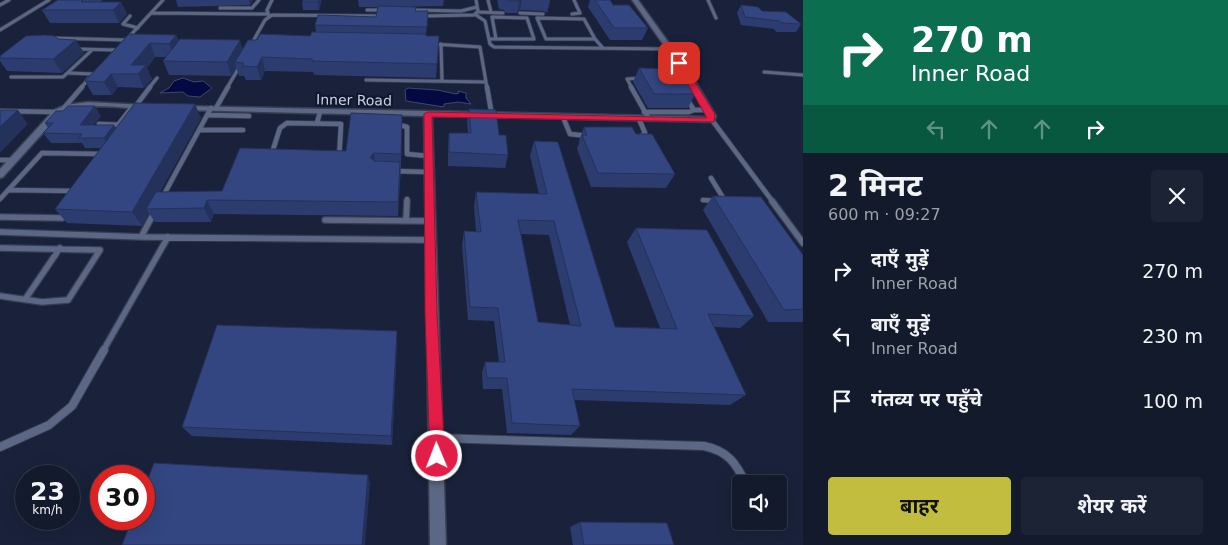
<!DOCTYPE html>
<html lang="hi">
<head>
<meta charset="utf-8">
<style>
	body { margin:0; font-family:"DejaVu Sans","Noto Sans Devanagari",sans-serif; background:#1c2334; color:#f1f3f6; height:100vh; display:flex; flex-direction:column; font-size:19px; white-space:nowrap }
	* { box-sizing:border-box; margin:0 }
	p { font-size:16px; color:#9da1a9 }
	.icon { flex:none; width:28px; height:28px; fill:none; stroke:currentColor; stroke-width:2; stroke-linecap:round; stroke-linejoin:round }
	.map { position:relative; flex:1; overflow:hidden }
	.panel { display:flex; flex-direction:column; background:#131a2c; width:425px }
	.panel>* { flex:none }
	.banner { background:#0b6e4f; color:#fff; overflow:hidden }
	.controls { position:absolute; left:732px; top:475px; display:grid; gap:10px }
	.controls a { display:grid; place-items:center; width:55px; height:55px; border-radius:5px; background:#131a2c; box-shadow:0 5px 20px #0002,0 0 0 1px #323848; font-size:25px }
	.speed { position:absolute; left:15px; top:465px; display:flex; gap:10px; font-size:25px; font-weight:700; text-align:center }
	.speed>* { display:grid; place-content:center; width:65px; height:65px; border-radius:50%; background:#131a2c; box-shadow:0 5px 20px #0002,0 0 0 1px #323848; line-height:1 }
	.speed small { font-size:12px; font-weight:400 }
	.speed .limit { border:8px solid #d22; background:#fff; color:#111 }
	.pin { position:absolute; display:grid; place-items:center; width:42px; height:42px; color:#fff; margin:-21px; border-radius:10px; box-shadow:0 2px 8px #0006 }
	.me { position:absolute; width:55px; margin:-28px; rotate:359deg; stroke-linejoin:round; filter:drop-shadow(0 0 4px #0008) }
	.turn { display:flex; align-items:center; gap:18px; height:105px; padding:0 25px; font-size:22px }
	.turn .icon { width:65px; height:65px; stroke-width:2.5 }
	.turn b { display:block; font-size:35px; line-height:42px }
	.lanes { display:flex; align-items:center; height:48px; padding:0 25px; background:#0003; justify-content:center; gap:25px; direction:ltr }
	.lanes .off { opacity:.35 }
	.round { display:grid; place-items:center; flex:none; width:52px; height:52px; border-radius:5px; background:#1c2334 }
	.summary { display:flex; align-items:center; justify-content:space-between; height:85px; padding:0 25px }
	h1 { font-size:30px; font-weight:700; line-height:38px }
	.cta { display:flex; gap:10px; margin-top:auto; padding:10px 25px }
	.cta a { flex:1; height:58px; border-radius:5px; background:#c2bd3f; color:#111; font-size:20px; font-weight:700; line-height:58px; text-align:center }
	.cta a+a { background:#1c2334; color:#f1f3f6 }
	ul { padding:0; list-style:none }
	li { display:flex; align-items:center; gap:15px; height:65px; padding:0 25px }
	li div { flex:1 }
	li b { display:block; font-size:19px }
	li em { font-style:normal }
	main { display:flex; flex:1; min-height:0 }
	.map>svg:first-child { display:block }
</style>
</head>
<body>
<main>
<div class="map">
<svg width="803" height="545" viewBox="0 0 803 545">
	<rect width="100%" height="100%" fill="#19223a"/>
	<path fill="#040a41" stroke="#3f4671" d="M183 78 194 82 203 81 212 88 200 97 188 96 183 92 160 93 169 88 174 81Z
		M408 88 437 90 456 94 459 93 458 91 466 93V98L471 104 458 102 444 104V107L406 101 405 90Z"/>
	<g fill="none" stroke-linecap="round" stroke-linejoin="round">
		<g stroke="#383e52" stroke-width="4.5">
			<path id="lane-far3" d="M488 0 491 12
				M708 0 716 18
				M0 5 9 0
				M220 8H252L259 0
				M367 10H383
				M410 10 461 11 477 7
				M478 12 503 13
				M151 13 267 14
				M520 13 543 14
				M572 14 580 13 574 0
				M476 15 485 21 490 44 494 47 670 49
				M130 16 123 24 138 28
				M269 16 267 10 272 0
				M422 16 474 15 478 11 476 0
				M492 17 527 18 534 39H496Z
				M537 18 584 19 595 39H546Z
				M0 30 49 0
				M51 38 126 40
				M127 39 163 0
				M489 39H496
				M595 39 602 47
				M433 44 480 47 487 88
				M441 44 442 80
				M251 45 265 20 272 15 382 16
				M76 49 116 50
				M764 72 803 75
				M68 73 93 74
				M11 77H63L92 50
				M366 80 486 82
				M81 88 89 78
				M149 88 157 78
				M227 88 241 64
				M632 88 627 79 640 78"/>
		</g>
		<g stroke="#383e52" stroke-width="6">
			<path id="lane-far2" d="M487 87 492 116
				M631 87 649 119
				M686 98 694 110H709
				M135 107 150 87
				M216 108 228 87
				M63 109 82 87
				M0 111 57 112
				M644 112H689L694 110
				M207 115 249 116
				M563 117 570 134 588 136
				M639 119 645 133 640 137
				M712 120 773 202
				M287 123 341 124 339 160H273L271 156 280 128Z
				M317 123 320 112
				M99 124 124 125
				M395 124 407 127V154L428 156
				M118 125 132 107
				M199 130H243
				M0 160H14
				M393 171 428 172
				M711 178 725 201
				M8 190 75 191
				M162 198 211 108
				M0 199 42 153 104 154
				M703 200 716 201
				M407 202V199"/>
		</g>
		<g stroke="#383e52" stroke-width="8">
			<path id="lane-far1" d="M714 201H716
				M772 201 803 243
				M0 217 62 218 67 215
				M325 220 429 221
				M406 221 407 201
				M0 232 144 237 429 240
				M141 237 155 211
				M0 248 100 250 68 300 42 302 0 296
				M26 298 60 248
				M103 351 168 237"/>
		</g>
		<g stroke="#383e52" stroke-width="10">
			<path id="lane" d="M437 438 704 446C728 451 736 463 746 484
				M0 447 49 425 72 406 104 350"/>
		</g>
		<g stroke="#383e52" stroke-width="3">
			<path id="street" d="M632 0H638L689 71 716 116 714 122 432 116 446 545H430L424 116 182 110 178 108 182 106 708 117 682 71Z
				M88 102 146 105 150 107 146 109C117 108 87 101 60 114L3 177 0 178V169L54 110 66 105Z"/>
		</g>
		<use href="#lane-far3" stroke="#5b6784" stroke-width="3"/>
		<use href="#lane-far2" stroke="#5b6784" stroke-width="4.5"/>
		<use href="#lane-far1" stroke="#5b6784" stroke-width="5.5"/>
		<use href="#lane" stroke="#5b6784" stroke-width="8"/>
		<use href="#street" fill="#5b6784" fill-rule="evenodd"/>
	</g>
	<path fill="#2c3c6f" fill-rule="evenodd" d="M58 0H103L100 2H121L127 14 119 23H50L42 10Z
		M176 0H253L250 5 178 7Z
		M303 0H322L319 10H303L302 2Z
		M358 0H444L443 6 392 7 415 11H428L426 36H439L436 78 314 75 313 72 265 71 261 80H246L244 76H239L236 67 231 76 169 75 163 61 167 57H155L147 68 152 79 144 88 118 87 112 95H93L85 81 129 34 176 35 179 41 243 49 257 40 310 36 316 32 315 25 376 17 378 7H359Z
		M497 0H550V1L547 13 543 11 520 10 517 13H506L504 10 499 9Z
		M590 0H610L613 5 648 28 642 40H610L588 7Z
		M741 5 762 11 801 24 796 32H776L774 29 741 25 737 13Z
		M58 39 84 53 62 73 7 71 0 61V56Z
		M639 68 695 94 688 108H648L633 82Z
		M469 109 499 135 508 155 505 168 448 166V146L449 133H468L467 122Z
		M402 115 401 167 398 216 214 214 211 222H155L149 213 142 226 67 223 55 209 101 148H85L82 143H51L43 133 48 128 45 123 101 116 93 125 116 128 201 118 160 192 222 191 346 151Z
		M584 127 636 134 675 174 666 188 591 187 577 149 579 143V141Z
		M534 141 615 327 660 328 627 242 636 228 754 316 740 328 714 327 746 395 730 405 574 400 580 426 571 435 507 433 502 389H483L482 373 485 362H499L494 321 468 320 462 245 464 231 476 232 474 206 476 192 539 194 530 156ZM521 234 549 235 570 325 538 322Z
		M713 196 803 255V322H768L703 210Z
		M397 331V343L392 445 192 436 182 427Z
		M580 522 674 545H573L570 527Z"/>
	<path fill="#24315a" d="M249 0H253L250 5Z
		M319 0H322L319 10 318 2Z
		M520 0H522L520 10 517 13 519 1Z
		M121 2 127 14 119 23 113 10Z
		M176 35 181 48 175 57 169 44Z
		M76 40 84 53 62 73 53 59Z
		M240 40 244 53 235 62 236 67 231 76 227 62Z
		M150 43 155 57 147 68 152 79 144 88 138 74 131 65Z
		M262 57 265 71 261 80 257 67Z
		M111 74 118 87 112 95 104 82Z
		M195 104 201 118 151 208 146 209 149 213 142 226 132 212Z
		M95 106 101 116 86 135 80 125Z
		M18 110 28 124 0 153V127Z
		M114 125 120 135 110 148 104 138Z
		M374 153 375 167 370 157Z
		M400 162V176L398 216V202Z
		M207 200 214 214 211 222 204 208Z
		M397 331V343L392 445 391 436Z
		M368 475 370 483 365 545H362Z"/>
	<path fill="#334681" stroke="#24315a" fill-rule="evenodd" d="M58 0H83L81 2H121L113 10H42Z
		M303 0H319L318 2H302Z
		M508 0H520L519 1H508Z
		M595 0H610L613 5H629L648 28H614Z
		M741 5 758 7 762 11 786 12 801 24 782 23 779 21 745 17Z
		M378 6 416 7 415 11H428L427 27 315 25 318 15 376 17Z
		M312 32 426 34V36H439L437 64 312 61V59L262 57 257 67 242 66 244 63 235 62 248 40H257L260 34 310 36Z
		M129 34 176 35 169 44 150 43 131 65H146L138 74H111L104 82 85 81Z
		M44 35 55 36 58 39 76 40 53 59 0 58V56L26 36Z
		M180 39 240 40 227 62 163 61Z
		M639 68 679 69 695 94H654Z
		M135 103 195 104 132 212 55 209Z
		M68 106H95L80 125H114L104 138H79L82 134 43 133 53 123H45L56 111H63Z
		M469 109 496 110 499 135H506L508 155 449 152V133H471Z
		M0 110H18L0 127Z
		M351 113 402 115 401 154 374 153 370 157 374 161 400 162 398 202 207 200 204 208 146 209 156 192 222 191 240 148 346 151Z
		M584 127H632L636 134H652L675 174 598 173 582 135H587Z
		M534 141 558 142 615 327 677 329 636 228 707 230 754 316 708 314 746 395 572 389 580 426 512 423 507 378H487L485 362H505L498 308 470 307 464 231 481 232 476 192 547 194ZM518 220 554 221 581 326 538 322Z
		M713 196 761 197 803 255V309L784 310Z
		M217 325 397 331 391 436 182 427Z
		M154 463 368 475 362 545H122L132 519H144V489Z
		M580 522 667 523 674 545H584Z"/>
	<path fill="#e11d48" stroke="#92132f" d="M679 61 683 63 715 114 714 122 432 117 437 314 445 456 443 461 437 464 432 461 430 456 425 314 424 114 428 112 707 118 676 63Z"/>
	<g text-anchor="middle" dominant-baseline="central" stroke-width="4.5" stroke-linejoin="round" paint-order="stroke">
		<g font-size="14" fill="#cad1e2" stroke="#10182f">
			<text transform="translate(354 100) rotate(1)">Inner Road</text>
		</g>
	</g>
</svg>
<div class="controls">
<a><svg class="icon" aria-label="sound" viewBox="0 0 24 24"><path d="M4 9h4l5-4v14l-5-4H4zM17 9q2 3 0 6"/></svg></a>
</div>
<div class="speed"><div>23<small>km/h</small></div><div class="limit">30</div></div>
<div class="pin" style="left:679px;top:63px;background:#d93025"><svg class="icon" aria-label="arrive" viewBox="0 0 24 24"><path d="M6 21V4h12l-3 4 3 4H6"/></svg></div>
<svg class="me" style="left:437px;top:456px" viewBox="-20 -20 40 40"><circle r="17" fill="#e11d48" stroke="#fff" stroke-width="3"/><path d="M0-11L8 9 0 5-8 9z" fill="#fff"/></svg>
</div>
<section class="panel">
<div class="banner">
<div class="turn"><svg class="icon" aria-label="right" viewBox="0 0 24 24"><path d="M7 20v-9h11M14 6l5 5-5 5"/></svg><div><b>270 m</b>Inner Road</div></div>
<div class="lanes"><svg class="icon off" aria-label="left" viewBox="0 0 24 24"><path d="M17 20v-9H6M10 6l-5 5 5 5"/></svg><svg class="icon off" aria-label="ahead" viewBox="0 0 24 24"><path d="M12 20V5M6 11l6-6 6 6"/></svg><svg class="icon off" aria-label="ahead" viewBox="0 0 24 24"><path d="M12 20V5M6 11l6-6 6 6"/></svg><svg class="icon" aria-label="right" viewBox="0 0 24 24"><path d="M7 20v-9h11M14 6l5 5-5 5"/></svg></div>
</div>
<div class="summary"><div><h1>2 मिनट</h1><p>600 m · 09:27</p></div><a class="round"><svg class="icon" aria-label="close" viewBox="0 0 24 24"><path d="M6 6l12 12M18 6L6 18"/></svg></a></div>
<ul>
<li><svg class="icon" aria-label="right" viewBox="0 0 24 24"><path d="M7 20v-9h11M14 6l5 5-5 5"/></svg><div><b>दाएँ मुड़ें</b><p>Inner Road</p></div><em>270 m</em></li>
<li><svg class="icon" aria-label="left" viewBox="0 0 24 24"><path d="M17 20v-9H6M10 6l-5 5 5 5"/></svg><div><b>बाएँ मुड़ें</b><p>Inner Road</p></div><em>230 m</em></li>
<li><svg class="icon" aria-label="arrive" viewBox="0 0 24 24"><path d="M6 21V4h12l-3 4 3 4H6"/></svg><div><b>गंतव्य पर पहुँचे</b></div><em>100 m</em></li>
</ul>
<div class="cta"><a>बाहर</a><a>शेयर करें</a></div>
</section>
</main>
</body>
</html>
